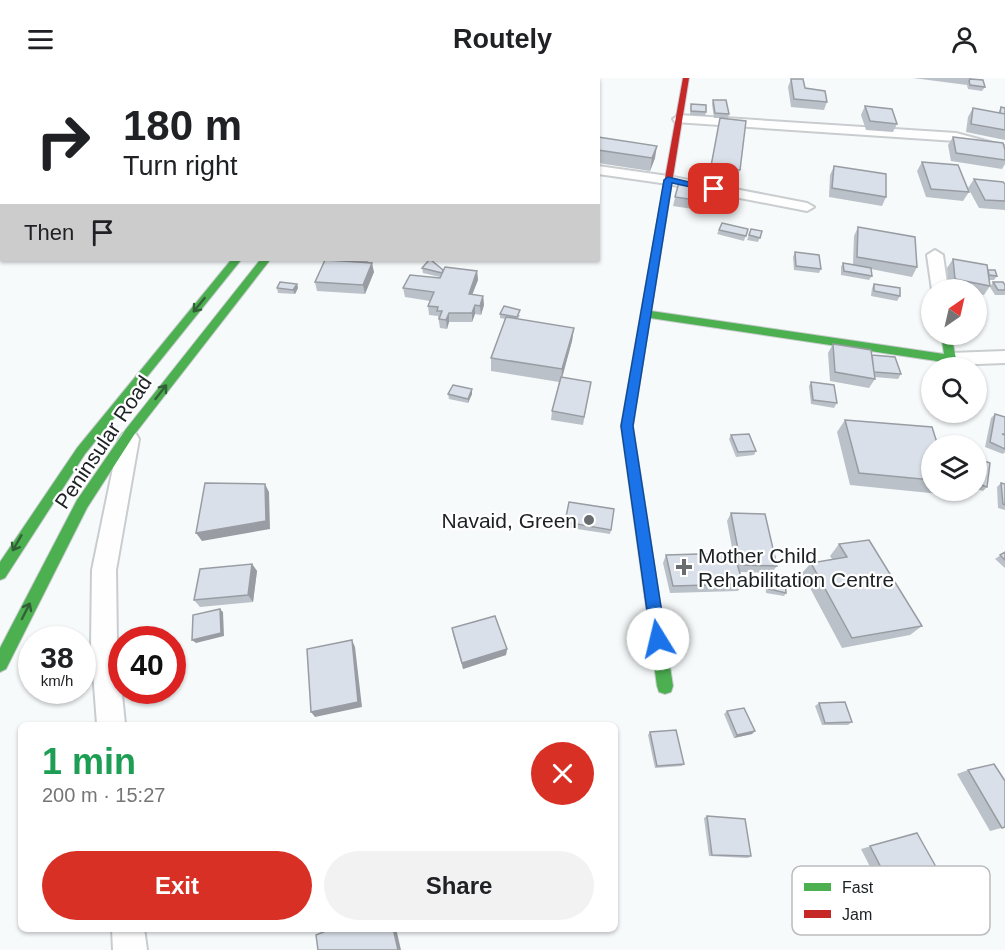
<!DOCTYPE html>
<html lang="en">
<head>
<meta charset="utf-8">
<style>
	body { margin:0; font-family:Helvetica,sans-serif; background:#f2f2f2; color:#202124; height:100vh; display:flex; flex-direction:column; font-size:22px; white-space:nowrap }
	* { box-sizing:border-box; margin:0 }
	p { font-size:20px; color:#757577 }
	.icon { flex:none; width:33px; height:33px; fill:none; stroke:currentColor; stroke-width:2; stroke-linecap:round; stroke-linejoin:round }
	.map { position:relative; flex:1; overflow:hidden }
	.drawer { position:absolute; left:18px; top:644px; width:600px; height:210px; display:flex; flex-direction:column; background:#fff; border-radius:9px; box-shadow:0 2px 4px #0004 }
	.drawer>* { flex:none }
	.top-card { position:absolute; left:0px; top:0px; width:600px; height:183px; box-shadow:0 2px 4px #0004; background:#fff; color:#202124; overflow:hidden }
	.needle { width:39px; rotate:34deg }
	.buttons { position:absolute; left:921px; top:201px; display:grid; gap:12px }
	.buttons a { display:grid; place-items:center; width:66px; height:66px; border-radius:50%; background:#fff; box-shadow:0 2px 4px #0004; font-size:30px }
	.speed { position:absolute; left:18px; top:548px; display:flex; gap:12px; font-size:30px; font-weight:700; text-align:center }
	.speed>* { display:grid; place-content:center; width:78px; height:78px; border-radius:50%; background:#fff; box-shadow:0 2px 4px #0004; line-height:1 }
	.speed small { font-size:15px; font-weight:400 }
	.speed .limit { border:9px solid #d22; background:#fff; color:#111 }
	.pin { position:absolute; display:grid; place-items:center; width:51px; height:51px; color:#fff; margin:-26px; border-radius:12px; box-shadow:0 3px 9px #0006 }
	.me { position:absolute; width:66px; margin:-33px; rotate:351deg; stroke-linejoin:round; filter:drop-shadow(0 0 4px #0008) }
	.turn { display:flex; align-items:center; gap:21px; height:126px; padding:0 24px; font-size:27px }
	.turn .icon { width:78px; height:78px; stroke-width:2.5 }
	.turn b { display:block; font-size:42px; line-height:51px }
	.then { display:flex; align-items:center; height:57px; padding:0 24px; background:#0003; gap:12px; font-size:22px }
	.round { display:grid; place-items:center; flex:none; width:63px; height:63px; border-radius:32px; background:#f2f2f2 }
	.overview { display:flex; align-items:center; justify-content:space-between; height:102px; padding:0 24px }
	h1 { font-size:36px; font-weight:700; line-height:45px; color:#1e9e55 }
	.primary-button { display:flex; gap:12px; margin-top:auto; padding:12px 24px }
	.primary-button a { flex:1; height:69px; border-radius:36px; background:#d93025; color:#fff; font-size:24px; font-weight:700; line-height:69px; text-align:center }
	.primary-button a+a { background:#f2f2f2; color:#202124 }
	header { display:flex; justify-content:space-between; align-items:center; height:78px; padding:0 24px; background:#fff; font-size:27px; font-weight:700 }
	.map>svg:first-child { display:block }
</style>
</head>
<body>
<header><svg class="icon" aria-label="menu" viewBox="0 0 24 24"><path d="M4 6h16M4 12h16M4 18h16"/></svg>Routely<svg class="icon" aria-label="person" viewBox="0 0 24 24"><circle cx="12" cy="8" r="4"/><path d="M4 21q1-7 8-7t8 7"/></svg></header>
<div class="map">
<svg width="1005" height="872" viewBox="0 0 1005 872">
	<rect width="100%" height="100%" fill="#f7fafb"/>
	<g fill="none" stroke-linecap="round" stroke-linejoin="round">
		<g stroke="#c9cdd0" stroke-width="4">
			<path id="street" d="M679 37 956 55 1005 68V76L956 63 675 44 673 41Z
				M0 63H2V71H0Z
				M598 88 668 98 807 125 814 129 807 133 668 106 598 96Z
				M935 172 943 177 948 212H932L927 177Z
				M1005 273V285L950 287 943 285 941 281 943 277 950 275Z
				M129 353 136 356 139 361 116 492 117 567 125 646H97L91 567 92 492 119 361 122 356Z
				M112 850H144L147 872H113Z"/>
		</g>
		<g stroke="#c9cdd0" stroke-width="2">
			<path id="fast" d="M384 0H390L383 2Z
				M231 182H241L85 376 5 500 0 502V484L77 370Z
				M260 182H270L134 357 87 430 6 591 0 594V570L77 422 126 351Z
				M648 219 653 222 651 233 944 276 941 256H951L956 281 950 285 650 240 633 348 673 608 671 614 665 616 659 614 657 608 621 348 643 222Z"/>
		</g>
		<g stroke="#c9cdd0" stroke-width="2">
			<path id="jam" d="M683 0H689L653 222 648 225 643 222Z"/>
		</g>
		<use href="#street" fill="#fefefe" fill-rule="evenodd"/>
		<use href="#fast" fill="#4caf50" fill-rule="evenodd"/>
		<use href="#jam" fill="#c62828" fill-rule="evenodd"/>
	</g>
	<path fill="#bbc1c8" d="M913 0H971L985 9 982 13 968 11 967 7Z
		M791 1 805 10 827 24 824 32 791 29 788 9Z
		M713 22 729 36 728 40 740 92 737 100 709 97 720 40H714L712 26Z
		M691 26 706 34 705 38 690 37Z
		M865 28 897 46 893 54 866 52 861 37Z
		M1001 29 1005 30V62L966 54 968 39 973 30 998 35Z
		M598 59 655 80 650 93 598 85Z
		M953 59 1005 72V86L1002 91 951 83 948 67Z
		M922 84 969 114 963 123 926 119 917 93Z
		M834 88 886 119 882 128 829 119 830 97Z
		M974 101 1005 106V132L979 130 968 110Z
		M679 104 715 125 712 134 673 128Z
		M720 112 730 114 727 124 717 122Z
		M858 149 917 189 912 199 871 191 872 198 869 202 841 197V189L843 185 853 186 854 158Z
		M748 151 744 163 717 156 719 152Z
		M751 151 762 153 758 164 747 162Z
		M795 174 821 191 819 195 794 192 793 179Z
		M953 181 988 192 997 198 994 202H989L990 208 984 217 976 216V212H955L949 210 947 190Z
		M325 182H369L368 184 374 194 365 216 317 213 315 204Z
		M422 190 443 192 477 193 478 202 472 216 483 218 484 227 481 237 475 236 472 244H449L447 251 440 250 438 238 429 237 428 228 430 223 405 219 403 210 440 200V199L423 195Z
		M993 204 1005 207V217H995L990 209Z
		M297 206 298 210 295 216 278 215 277 210Z
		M874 206 900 218 897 223 871 218 872 210Z
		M500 236 520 237 518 241 574 250 572 263 562 299 591 304 583 347 551 342 552 333 559 304 491 293V280L505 241 500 240Z
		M833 266 872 277 901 296 898 301 874 299 875 301 869 310 830 303 828 275Z
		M811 304 837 325 834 330 811 326 809 308Z
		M448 316H472L468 325 449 321Z
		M995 336 1005 339V374L1003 376 985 369 991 340Z
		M845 342 932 368V412H943L940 416 850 407 837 354Z
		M731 357 756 373 754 377 736 379 729 361Z
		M976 380 987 409 983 413 976 411Z
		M1001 405 1005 406V432L998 430 997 409Z
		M569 424 611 452 610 456 564 449Z
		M731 435 777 488 771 495 786 515 784 518 766 515 765 499 768 495 740 494 743 506 738 513 670 515 663 485 666 477 733 475 727 443Z
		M839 466 922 548 910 557 842 570 802 495 811 485 832 481 830 478Z
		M1005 474V490L995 481Z
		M252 486 257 493 253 524 200 529 194 522Z
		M452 550 507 571 506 577 463 591 453 557Z
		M819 625 852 644 848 647H822L815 628Z
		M727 633 752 656 734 660 724 636Z
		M650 654 684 686 682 688 655 690 648 657Z
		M968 692 1005 749 990 753 957 696Z
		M707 738 751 778 748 780 709 778 704 740Z
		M917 755 913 852H902L861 771Z"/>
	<path fill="#999da3" d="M657 68 655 80 650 93 652 80Z
		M372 185 374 194 365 216 363 207Z
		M477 193 478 202 469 225V216Z
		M297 206 298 210 295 216 293 212Z
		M483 218 484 227 481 237 480 228Z
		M475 227V236L472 244V235Z
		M449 235V244L447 251 446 242Z
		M574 250 572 263 561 304 562 291Z
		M472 311V316L468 325V321Z
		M265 406 269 414 270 451 202 463 196 455Z
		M252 486 257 493 253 524 248 517Z
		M220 531 223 534 224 558 196 565 192 562Z
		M352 562 355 569 362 629 315 639 311 634Z
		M507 571 506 577 463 591 462 585Z
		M755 653 752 656 734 660 737 657Z
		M393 850H396L401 872H398Z"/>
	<path fill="#dae0e9" stroke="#999da3" stroke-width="1.5" d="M414 0H433L432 2H414Z
		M439 0H474L473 2H438Z
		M791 1H803L805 10 825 13 827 24 794 21Z
		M970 1 983 2 985 9 970 7 969 3Z
		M713 22H726L729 36 715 35Z
		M691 26 706 27V34L691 33Z
		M865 28 892 31 897 46 870 43Z
		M1001 29 1005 30V36L1000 35Z
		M973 30 1005 36V52L971 46Z
		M720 40 746 43 740 92 711 88Z
		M598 59 657 68 652 80 598 72Z
		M953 59 1003 65 1005 72V82L956 75Z
		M922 84 958 87 969 114 931 111Z
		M834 88 886 96V119L832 110Z
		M974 101 1003 104 1005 106V123L985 122Z
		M679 104 718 110 715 125 675 119Z
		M720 112 730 114 729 119 719 118Z
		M722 145 748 151 746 158 719 152Z
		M858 149 915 159 917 189 857 179Z
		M751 151 762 153 760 160 749 157Z
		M795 174 819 177 821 191 796 188Z
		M953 181 987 187 990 208 955 201Z
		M325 182H327L372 185 363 207 315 204Z
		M429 182H431L443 192 442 195 422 190Z
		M843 185 871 190 872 198 844 193Z
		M445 189 477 193 469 216 483 218 480 228 475 227 472 235H449L446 242 439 241 442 233H437L438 229 428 228 434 214 403 210 410 197 440 200Z
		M988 192H995L997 198 989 197Z
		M280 204 297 206 293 212 277 210Z
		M993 204H1003L1005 207V212H998Z
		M874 206 900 210V218L874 213Z
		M504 228 520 232 517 239 500 236Z
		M506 239 574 250 562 291 491 280Z
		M833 266 871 272 875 301 835 294Z
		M872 277 895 279 901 296 874 294Z
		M561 299 591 304 584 339 552 333Z
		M811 304 834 307 837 325 813 322Z
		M453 307 472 311 468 321 448 316Z
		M995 336 1005 339V356H1002L1005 357V371L990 364Z
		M845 342 932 349 938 368H932V402L859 395Z
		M749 356 756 373 738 374 731 357Z
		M976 380 990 385 987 409 976 405Z
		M205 405 265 406 266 443 196 455Z
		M1001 405 1005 406V427L1003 426Z
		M569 424 614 431 611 452 565 444Z
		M731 435 765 436 777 488 741 487Z
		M869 462 922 548 852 560 811 485 847 479 839 466Z
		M1005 474V482L1000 477Z
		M734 475 743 506 673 508 666 477Z
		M252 486 248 517 194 522 200 491Z
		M768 495 785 498 786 515 769 511Z
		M220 531 221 555 192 562 193 537Z
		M495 538 507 571 462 585 452 550Z
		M352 562 358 624 311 634 307 571Z
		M845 624 852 644 825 645 819 625Z
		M744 630 755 653 737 657 727 633Z
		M676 652 684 686 657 688 650 654Z
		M994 686 1005 703V749L1002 750 968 692Z
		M707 738 745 741 751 778 712 777Z
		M917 755 963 837 913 852 870 768Z
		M333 850H393L398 872H318L316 857Z"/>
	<defs><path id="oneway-shaft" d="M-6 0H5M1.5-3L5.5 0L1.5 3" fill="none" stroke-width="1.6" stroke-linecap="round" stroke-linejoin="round" transform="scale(1.5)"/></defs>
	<g stroke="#326138">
		<use href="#oneway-shaft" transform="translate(199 227) rotate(129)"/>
		<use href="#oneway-shaft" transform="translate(161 314) rotate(-52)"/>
		<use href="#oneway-shaft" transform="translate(17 465) rotate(120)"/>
		<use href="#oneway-shaft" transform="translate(26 533) rotate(-63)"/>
	</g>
	<path fill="#1a73e8" stroke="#114b97" stroke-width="1.5" d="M668 99 719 111 714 114 672 105 633 348 666 561 664 566 658 568 653 566 651 561 621 348 664 102Z"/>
	<g fill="#696d6f" stroke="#fff" stroke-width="2">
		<circle cx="589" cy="442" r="6"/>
		<path d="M681 480h6v6h6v6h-6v6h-6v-6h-6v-6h6z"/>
	</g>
	<g text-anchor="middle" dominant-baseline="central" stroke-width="4.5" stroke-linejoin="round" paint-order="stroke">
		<g font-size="21" fill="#1c2124" stroke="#fff">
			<text transform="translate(103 364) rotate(-56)">Peninsular Road</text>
		</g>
		<g font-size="21" fill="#1c2124" stroke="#fff" text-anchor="end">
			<text x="577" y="442">Navaid, Green</text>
			<text x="698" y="477" text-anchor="start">Mother Child<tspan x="698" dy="24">Rehabilitation Centre</tspan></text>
		</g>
	</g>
	<rect x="792" y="788" width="198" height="69" rx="9" fill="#fff" stroke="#bbbcbd" stroke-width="1.5"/>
	<rect x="804" y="805" width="27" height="8" fill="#4caf50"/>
	<rect x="804" y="832" width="27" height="8" fill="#c62828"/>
	<g font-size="16" fill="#1c2124">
		<text x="842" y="815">Fast</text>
		<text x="842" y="842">Jam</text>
	</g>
</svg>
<div class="buttons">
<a><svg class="needle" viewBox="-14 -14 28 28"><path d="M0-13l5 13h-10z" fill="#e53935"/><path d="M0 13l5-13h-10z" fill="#757577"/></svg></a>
<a><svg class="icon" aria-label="search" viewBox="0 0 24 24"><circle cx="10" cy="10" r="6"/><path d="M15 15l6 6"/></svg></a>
<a><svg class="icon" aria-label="layers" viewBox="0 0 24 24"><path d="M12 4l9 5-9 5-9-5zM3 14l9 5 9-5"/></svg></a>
</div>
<div class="speed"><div>38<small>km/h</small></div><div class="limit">40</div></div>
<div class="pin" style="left:714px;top:111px;background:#d93025"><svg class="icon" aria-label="arrive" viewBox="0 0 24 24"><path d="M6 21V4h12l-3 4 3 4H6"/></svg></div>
<svg class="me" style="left:658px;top:561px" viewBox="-20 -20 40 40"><circle r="19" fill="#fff"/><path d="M0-13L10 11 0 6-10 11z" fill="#1a73e8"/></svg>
<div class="top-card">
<div class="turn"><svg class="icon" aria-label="right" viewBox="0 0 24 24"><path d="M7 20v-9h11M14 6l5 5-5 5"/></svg><div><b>180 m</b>Turn right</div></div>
<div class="then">Then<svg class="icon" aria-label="arrive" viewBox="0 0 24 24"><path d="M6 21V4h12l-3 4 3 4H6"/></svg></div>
</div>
<section class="drawer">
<div class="overview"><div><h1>1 min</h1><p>200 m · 15:27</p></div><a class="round" style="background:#d93025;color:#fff"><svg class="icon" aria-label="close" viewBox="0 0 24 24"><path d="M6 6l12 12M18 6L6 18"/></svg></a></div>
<div class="primary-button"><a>Exit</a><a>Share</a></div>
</section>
</div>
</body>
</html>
